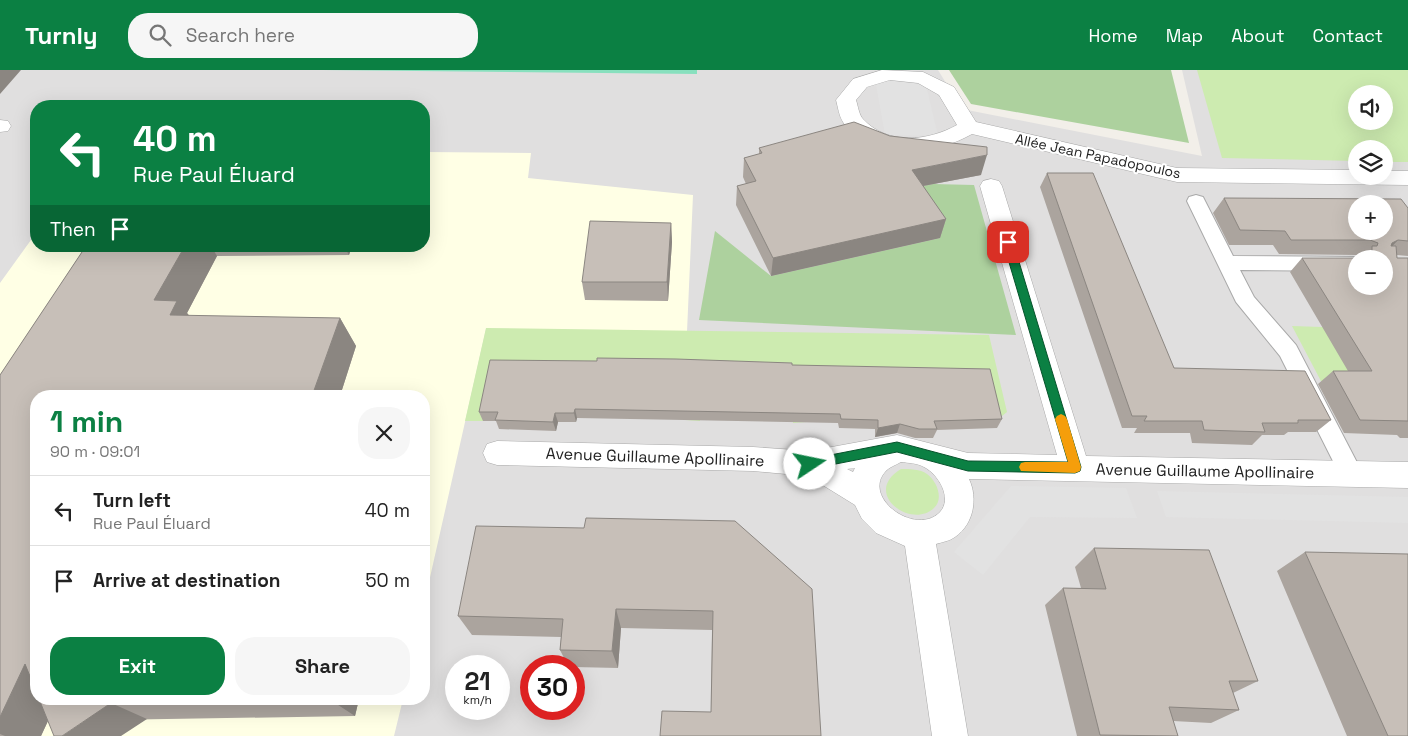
<!DOCTYPE html>
<html lang="en">
<head>
<meta charset="utf-8">
<style>
	body { margin:0; font-family:"Space Grotesk",sans-serif; background:#f6f6f6; color:#222; height:100vh; display:flex; flex-direction:column; font-size:19px; white-space:nowrap }
	* { box-sizing:border-box; margin:0 }
	p { font-size:16px; color:#767676 }
	.icon { flex:none; width:28px; height:28px; fill:none; stroke:currentColor; stroke-width:2; stroke-linecap:round; stroke-linejoin:round }
	.map { position:relative; flex:1; overflow:hidden }
	.sheet { position:absolute; left:30px; top:320px; width:400px; height:315px; display:flex; flex-direction:column; background:#fff; border-radius:20px; box-shadow:0 5px 20px #0002 }
	.sheet>* { flex:none }
	.top-card { position:absolute; left:30px; top:30px; width:400px; height:152px; border-radius:20px; box-shadow:0 5px 20px #0002; background:#0b8043; color:#fff; overflow:hidden }
	.buttons { position:absolute; left:1348px; top:15px; display:grid; gap:10px }
	.buttons a { display:grid; place-items:center; width:45px; height:45px; border-radius:50%; background:#fff; box-shadow:0 5px 20px #0002; font-size:25px }
	.speed { position:absolute; left:445px; top:585px; display:flex; gap:10px; font-size:25px; font-weight:700; text-align:center }
	.speed>* { display:grid; place-content:center; width:65px; height:65px; border-radius:50%; background:#fff; box-shadow:0 5px 20px #0002; line-height:1 }
	.speed small { font-size:12px; font-weight:400 }
	.speed .limit { border:8px solid #d22; background:#fff; color:#111 }
	.pin { position:absolute; display:grid; place-items:center; width:42px; height:42px; color:#fff; margin:-21px; border-radius:10px; box-shadow:0 2px 8px #0006 }
	.me { position:absolute; width:55px; margin:-28px; rotate:79deg; stroke-linejoin:round; filter:drop-shadow(0 0 4px #0008) }
	.turn { display:flex; align-items:center; gap:18px; height:105px; padding:0 20px; font-size:22px }
	.turn .icon { width:65px; height:65px; stroke-width:2.5 }
	.turn b { display:block; font-size:35px; line-height:42px }
	.then { display:flex; align-items:center; height:48px; padding:0 20px; background:#0003; gap:10px; font-size:19px }
	.round { display:grid; place-items:center; flex:none; width:52px; height:52px; border-radius:20px; background:#f6f6f6 }
	.overview { display:flex; align-items:center; justify-content:space-between; height:85px; padding:0 20px }
	h1 { font-size:30px; font-weight:600; line-height:38px; color:#0b8043 }
	.primary-button { display:flex; gap:10px; margin-top:auto; padding:10px 20px }
	.primary-button a { flex:1; height:58px; border-radius:20px; background:#0b8043; color:#fff; font-size:20px; font-weight:600; line-height:58px; text-align:center }
	.primary-button a+a { background:#f6f6f6; color:#222 }
	ul { padding:0; list-style:none }
	li { display:flex; align-items:center; gap:15px; height:70px; padding:0 20px; border-top:1px solid #e0e0e0 }
	li div { flex:1 }
	li b { display:block; font-size:19px }
	li em { font-style:normal }
	header { display:flex; align-items:center; gap:30px; box-sizing:border-box; height:70px; padding:0 25px; background:#0b8043; color:#fff }
	header strong { font-size:24px }
	nav { display:flex; gap:28px; margin-inline-start:auto; font-size:18px }
	.search { width:350px; height:45px; background:#f6f6f6; display:flex; align-items:center; gap:12px; box-sizing:border-box; padding:0 18px; border-radius:20px; color:#767676; font-size:19px }
	.map>svg:first-child { display:block }
</style>
</head>
<body>
<header>
<strong>Turnly</strong>
<div class="search"><svg class="icon" aria-label="search" viewBox="0 0 24 24"><circle cx="10" cy="10" r="6"/><path d="M15 15l6 6"/></svg>Search here</div>
<nav><a>Home</a><a>Map</a><a>About</a><a>Contact</a></nav>
</header>
<div class="map">
<svg width="1408" height="666" viewBox="0 0 1408 666">
	<rect width="100%" height="100%" fill="#f2efe9"/>
	<path fill="#e0dfdf" fill-rule="evenodd" d="M0 0H938L962 39 1202 86 1182 0H1408V666H0ZM1356 24H1384V51H1356ZM36 36H424V176H36ZM1356 79H1384V106H1356ZM1356 134H1384V161H1356ZM1356 189H1384V216H1356ZM36 326H424V629H36ZM456 596H499V639H456ZM531 596H574V639H531Z"/>
	<path fill="#ffffe5" d="M424 82 531 83 528 108 693 125 687 262 486 259 424 534V326H36V629H403L394 666H0V213L36 163V176H424Z"/>
	<path fill="#cdebb0" fill-rule="evenodd" d="M1197 0H1408V92H1384V79H1356V91L1222 88ZM1356 24H1384V51H1356Z
		M1356 216H1384L1408 320 1323 315 1292 256 1322 257Z
		M486 258 989 265 1007 342 1002 346 992 338 793 353 791 301 702 300 700 351 685 350 687 299 599 298 593 348H577L583 301 494 300 483 351H465Z
		M901 399C910 399 920 399 927 404 937 411 944 429 934 438 911 460 861 423 901 399Z"/>
	<path fill="#add19e" d="M949 0H1171L1189 73 971 34Z
		M933 114 974 115 1016 265 699 250 715 161 771 206 940 168 907 119Z"/>
	<path fill="#88e0be" d="M323 0H697V4Z"/>
	<path fill="#e2e2e2" d="M875 10 925 11 938 66 885 65Z
		M1011 416 1126 418 1137 448 1030 447 983 505 954 482Z
		M1157 421 1408 427V453L1166 447Z"/>
	<g fill="none" stroke-linecap="round" stroke-linejoin="round">
		<g stroke="#a9a9a9" stroke-width="2">
			<path id="service" d="M1196 125 1203 127 1205 131 1233 186 1356 187 1362 189H1356V201L1240 200 1254 227 1296 275 1363 404 1359 411 1351 414 1343 411 1280 286 1236 232 1187 131 1189 127Z"/>
		</g>
		<g stroke="#a9a9a9" stroke-width="1">
			<path id="minor" d="M882 0 923 2 954 17 976 52 1177 98 1356 100V106H1384V101H1408V115L1177 112 972 64C936 84 893 89 858 65 853 61 846 58 843 52 839 46 838 37 836 30L853 9ZM890 10 918 13 939 25 957 55C928 71 888 76 863 49 859 45 858 36 856 30L867 17Z
				M0 50 8 51 11 56 8 61 0 62Z
				M991 109 999 111 1002 116 1086 386 1408 392V418L969 409C978 428 974 454 955 467 950 471 942 472 936 474L968 666H932L905 476 876 463 862 449 855 435 808 406 753 401 497 395 487 392 483 383 487 374 497 371 753 377 810 381 897 365 968 383 1057 385 980 116 983 111ZM901 392C909 393 917 393 924 397 938 404 953 428 940 442 916 467 862 428 885 402 889 397 896 395 901 392ZM855 398 853 402 847 399Z"/>
		</g>
		<use href="#service" fill="#fff" fill-rule="evenodd"/>
		<use href="#minor" fill="#fff" fill-rule="evenodd"/>
	</g>
	<path fill="#aba49e" d="M759 78 981 105 923 116 946 149 940 168 771 206 736 135 737 116 746 114 743 107 744 88 759 84Z
		M1047 103 1174 298 1331 350 1316 362H1288L1284 365H1262L1252 375 1192 373 1190 363H1134L1137 358H1122L1040 117Z
		M1224 128 1408 138V186L1397 185V188H1408V368H1400L1397 365 1344 363 1318 314 1333 301H1348L1290 202 1302 188H1360L1361 187 1356 185 1279 184 1273 175H1229L1213 143Z
		M671 153 672 172 668 231 585 230 582 212Z
		M86 176H352L349 185 217 186 187 243 189 246 340 248 356 276 340 326H36V629H359L355 646 48 651 41 666H0V305Z
		M792 295 1002 349 997 358 937 360 933 368H915L897 363 875 367V359L839 358 838 353 577 348 576 352H558L556 361 499 359 496 351H483L479 342Z
		M735 451 711 642 712 560 621 558 618 598 574 597V596H568L560 580 561 567 472 565 458 546 584 458Z
		M1094 478 1258 611 1233 623 1239 640 1211 653 1173 651 1178 666H1077L1045 535 1063 518H1081L1075 497Z
		M1305 482 1408 666H1347L1277 501Z"/>
	<path fill="#8b8681" d="M0 0H21L0 24Z
		M987 85 981 105 907 119 912 100Z
		M946 149 940 168 771 206 773 188Z
		M671 153 672 172 668 231 667 212Z
		M1398 170 1384 185 1392 173Z
		M185 176H211L217 186 187 243 201 259 194 274 154 230Z
		M344 176H352L349 185Z
		M340 248 356 276 340 326H312Z
		M575 339 577 348 576 352 574 343Z
		M555 343 558 352 556 361 553 352Z
		M900 354 897 363 875 367 878 358Z
		M616 539 621 558 618 598 612 581Z
		M25 594 36 598V629H58L41 666H5L0 664V647Z
		M333 629H359L355 646 332 631Z
		M111 633 147 649 121 666H62Z"/>
	<path fill="#c7bfb8" stroke="#8b8681" fill-rule="evenodd" d="M854 52 890 66 987 77V85L912 100 946 149 773 188 737 116 756 111 744 88 762 83 759 78Z
		M1047 103H1093L1174 298 1305 301 1331 350H1298V353H1262L1265 362 1204 360 1202 351H1144L1147 346H1132Z
		M1224 128 1401 129 1408 138V171L1398 170 1392 173 1391 176H1396L1397 188H1408V351L1360 350 1333 301H1372L1302 188H1370L1372 186V176H1377L1378 173 1370 170H1291L1285 161 1240 160ZM1356 134H1384V161H1356ZM1356 189H1384V216H1356Z
		M590 151 671 153 667 212H582Z
		M86 176H185L154 230 177 231 170 245 340 248 312 326H36V621L25 594 0 647V305Z
		M597 288 676 289 792 293V295L990 299 1002 349 934 351 937 359H919L900 354 878 358V350L841 349 840 344 575 339 574 343H555L553 352 495 350 498 342H479L490 290 597 291Z
		M586 448 735 451 812 519 821 666H660L662 641 711 642 713 541 616 539 612 581 560 580 563 549 458 546 476 456 584 458Z
		M1094 478 1209 480 1258 611H1229L1239 640 1169 637 1178 666 1100 665 1063 518 1106 519Z
		M1305 482 1408 484V666H1388Z
		M39 629H333L332 631 111 633 62 666H54Z"/>
	<path fill="#0b8043" stroke="#07532c" d="M1008 169 1013 172 1081 397 1080 401 1075 403 968 401 897 382 810 399 806 398 804 394 806 390 810 389 897 372 968 391 1068 392 1003 172Z"/>
	<path fill="#f59e0b" d="M1061 344 1065 346 1067 349 1081 397 1080 401 1075 403 1021 401 1019 397 1021 393 1025 392H1068L1055 349 1057 346Z"/>
	<g text-anchor="middle" dominant-baseline="central" stroke-width="4" stroke-linejoin="round" paint-order="stroke">
		<g font-size="14" fill="#222" stroke="#fff">
			<text transform="translate(1098 86) rotate(12)">Allée Jean Papadopoulos</text>
		</g>
		<g font-size="16" fill="#222" stroke="#fff">
			<text transform="translate(655 387) rotate(2)">Avenue Guillaume Apollinaire</text>
			<text transform="translate(1205 401) rotate(1)">Avenue Guillaume Apollinaire</text>
		</g>
	</g>
</svg>
<div class="buttons">
<a><svg class="icon" aria-label="sound" viewBox="0 0 24 24"><path d="M4 9h4l5-4v14l-5-4H4zM17 9q2 3 0 6"/></svg></a>
<a><svg class="icon" aria-label="layers" viewBox="0 0 24 24"><path d="M12 4l9 5-9 5-9-5zM3 14l9 5 9-5"/></svg></a>
<a>+</a>
<a>−</a>
</div>
<div class="speed"><div>21<small>km/h</small></div><div class="limit">30</div></div>
<div class="pin" style="left:1008px;top:172px;background:#d93025"><svg class="icon" aria-label="arrive" viewBox="0 0 24 24"><path d="M6 21V4h12l-3 4 3 4H6"/></svg></div>
<svg class="me" style="left:810px;top:394px" viewBox="-20 -20 40 40"><circle r="19" fill="#fff"/><path d="M0-13L10 11 0 6-10 11z" fill="#0b8043"/></svg>
<div class="top-card">
<div class="turn"><svg class="icon" aria-label="left" viewBox="0 0 24 24"><path d="M17 20v-9H6M10 6l-5 5 5 5"/></svg><div><b>40 m</b>Rue Paul Éluard</div></div>
<div class="then">Then<svg class="icon" aria-label="arrive" viewBox="0 0 24 24"><path d="M6 21V4h12l-3 4 3 4H6"/></svg></div>
</div>
<section class="sheet">
<div class="overview"><div><h1>1 min</h1><p>90 m · 09:01</p></div><a class="round"><svg class="icon" aria-label="close" viewBox="0 0 24 24"><path d="M6 6l12 12M18 6L6 18"/></svg></a></div>
<ul>
<li><svg class="icon" aria-label="left" viewBox="0 0 24 24"><path d="M17 20v-9H6M10 6l-5 5 5 5"/></svg><div><b>Turn left</b><p>Rue Paul Éluard</p></div><em>40 m</em></li>
<li><svg class="icon" aria-label="arrive" viewBox="0 0 24 24"><path d="M6 21V4h12l-3 4 3 4H6"/></svg><div><b>Arrive at destination</b></div><em>50 m</em></li>
</ul>
<div class="primary-button"><a>Exit</a><a>Share</a></div>
</section>
</div>
</body>
</html>
